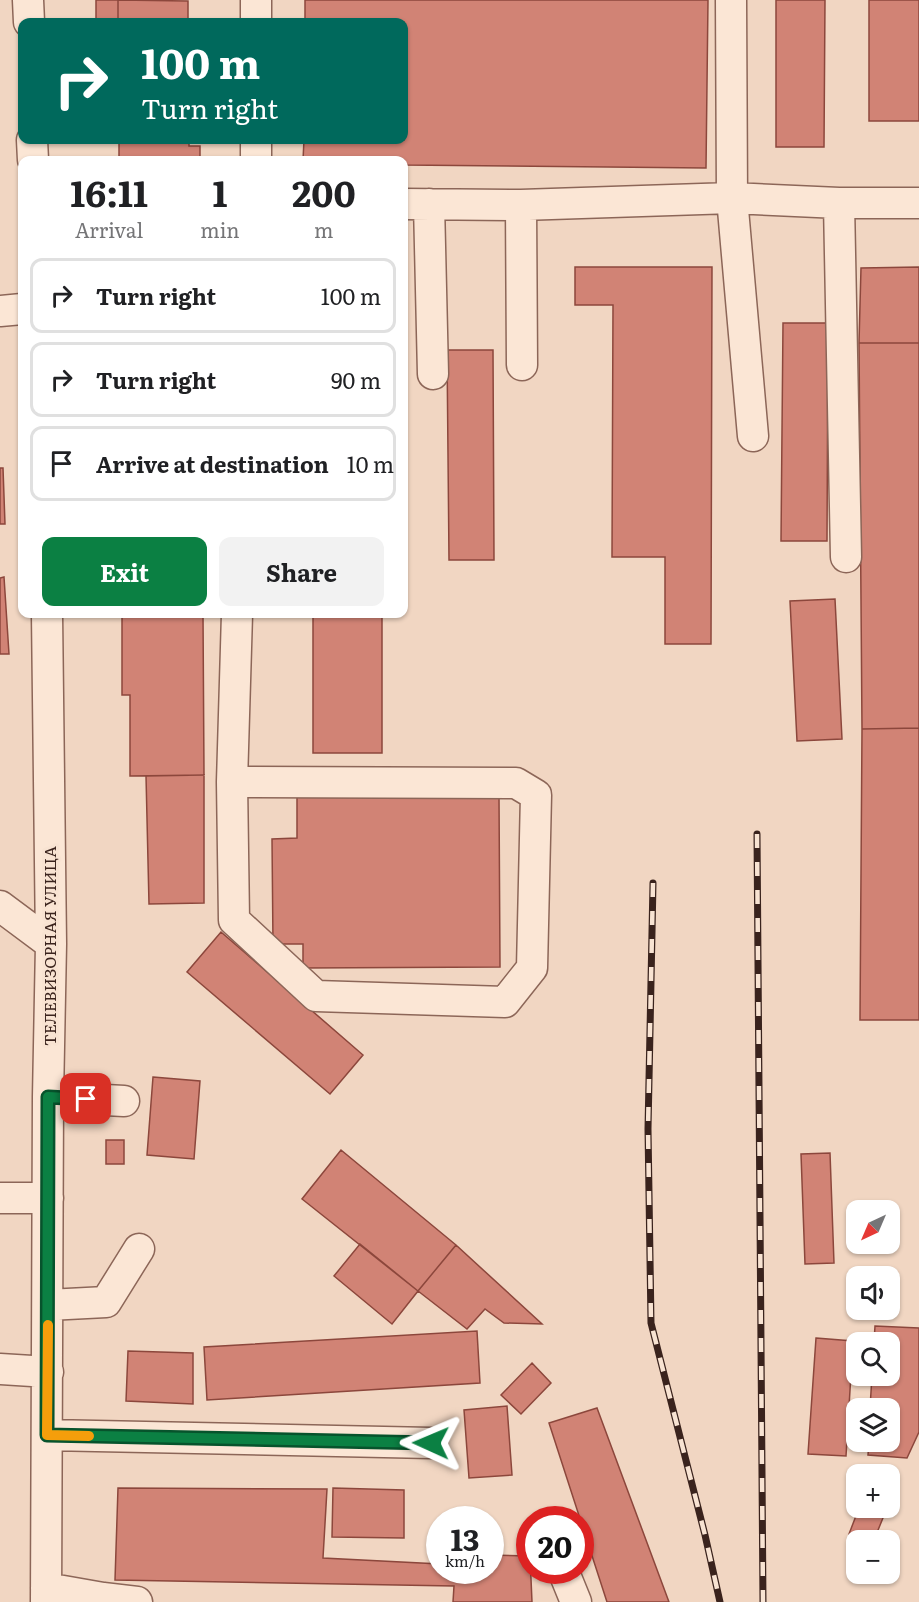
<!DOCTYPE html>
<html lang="en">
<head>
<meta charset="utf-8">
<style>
	body { margin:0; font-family:Literata,serif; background:#f2f2f2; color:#202124; height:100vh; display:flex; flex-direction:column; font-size:22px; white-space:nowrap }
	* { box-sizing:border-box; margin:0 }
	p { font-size:20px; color:#757577 }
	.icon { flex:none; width:33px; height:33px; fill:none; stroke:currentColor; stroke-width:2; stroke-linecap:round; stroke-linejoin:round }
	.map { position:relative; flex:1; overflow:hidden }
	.drawer { position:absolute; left:18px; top:156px; width:390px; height:462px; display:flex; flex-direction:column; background:#fff; border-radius:12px; box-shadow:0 2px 4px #0004 }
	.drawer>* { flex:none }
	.guide { position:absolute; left:18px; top:18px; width:390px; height:126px; border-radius:12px; box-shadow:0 2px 4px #0004; background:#00695c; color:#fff; overflow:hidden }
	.needle { width:39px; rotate:224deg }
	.fabs { position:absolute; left:846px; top:1200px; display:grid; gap:12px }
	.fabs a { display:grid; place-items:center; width:54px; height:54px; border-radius:12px; background:#fff; box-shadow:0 2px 4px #0004; font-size:30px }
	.speed { position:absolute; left:426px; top:1506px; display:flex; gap:12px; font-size:30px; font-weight:700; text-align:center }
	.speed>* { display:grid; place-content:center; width:78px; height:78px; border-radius:50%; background:#fff; box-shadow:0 2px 4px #0004; line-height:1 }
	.speed small { font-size:15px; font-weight:400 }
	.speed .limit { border:9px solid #d22; background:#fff; color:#111 }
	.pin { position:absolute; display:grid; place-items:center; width:51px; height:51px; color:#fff; margin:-26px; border-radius:12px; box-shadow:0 3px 9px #0006 }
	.me { position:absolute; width:66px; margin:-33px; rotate:271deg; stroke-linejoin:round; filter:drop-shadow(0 0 4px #0008) }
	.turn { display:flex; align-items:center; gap:21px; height:126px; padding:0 24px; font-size:27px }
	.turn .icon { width:78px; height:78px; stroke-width:2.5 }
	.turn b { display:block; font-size:42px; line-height:51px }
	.eta { display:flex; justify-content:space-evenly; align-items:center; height:102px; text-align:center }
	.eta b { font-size:36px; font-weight:700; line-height:42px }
	.primary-button { display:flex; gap:12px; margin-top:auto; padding:12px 24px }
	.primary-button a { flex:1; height:69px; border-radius:12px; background:#0b8043; color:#fff; font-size:24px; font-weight:700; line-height:69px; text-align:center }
	.primary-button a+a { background:#f2f2f2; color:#202124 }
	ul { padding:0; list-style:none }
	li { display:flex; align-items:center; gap:18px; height:75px; margin:0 12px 9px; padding:0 12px; border:3px solid #e0e0e0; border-radius:12px }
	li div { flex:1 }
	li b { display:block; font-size:22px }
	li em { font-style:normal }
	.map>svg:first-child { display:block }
</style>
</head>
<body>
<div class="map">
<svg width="919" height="1602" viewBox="0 0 919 1602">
	<rect width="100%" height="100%" fill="#f1d6c2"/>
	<path fill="#d18375" stroke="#8c473c" stroke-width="1.5" d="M96 0H118V22H96Z
		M118 0 188 1V22H118Z
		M305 0H708L706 168 404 165V160H303L304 140H404V22H305Z
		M776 0H825L824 147H776Z
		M869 0H919V121H869Z
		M119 140H189V146H200V160H119Z
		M575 267H712L711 644H665V557H612L613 305H575Z
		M919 267V343H859L861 268Z
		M783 323H828L827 541H781Z
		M859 343H919V728L862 729Z
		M447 350H493L494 560H449Z
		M0 468H3L5 524H0Z
		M4 577 9 654H0V578Z
		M835 599 842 739 797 741 790 601Z
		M122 614H203L204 775 130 776V695H122Z
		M313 614H382V753H313Z
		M919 728V1020H860L862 729Z
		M204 775V903L149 904 146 776Z
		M499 796 500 967 303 968V944H273L272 839 297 838V797Z
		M221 932 363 1055 330 1094 187 972Z
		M153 1077 200 1081 194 1159 147 1155Z
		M106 1140H124V1164H106Z
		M341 1150 456 1245 418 1291 302 1199Z
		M830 1153 834 1263 805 1264 801 1154Z
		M360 1244 418 1291 392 1324 334 1276Z
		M456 1245 542 1324 504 1323 485 1309 467 1329 418 1291Z
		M875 1326 919 1328V1432L907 1458 868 1455 869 1442H890V1408H870L872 1376H890V1342H874Z
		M477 1331 480 1383 207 1400 204 1347Z
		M816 1338 853 1341 846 1456 808 1454Z
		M128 1351 193 1353V1404L126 1401Z
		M532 1363 551 1383 521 1414 501 1395Z
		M507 1406 512 1475 469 1478 464 1410Z
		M597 1408 669 1602H607L549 1423Z
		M118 1488 327 1489 323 1558 440 1564V1570H490V1555L530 1556 532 1602H453L454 1586 115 1580Z
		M333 1488 404 1490V1538L332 1537Z
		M859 1508H887L874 1540H863L849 1534Z"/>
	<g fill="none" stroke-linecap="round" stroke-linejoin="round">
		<g stroke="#8c6658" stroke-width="33">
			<path id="minor" d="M28 0 29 22
				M731 0 732 198 753 436
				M256 22V0
				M32 140 33 160
				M256 160V140
				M839 203 846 557
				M404 204 521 205 732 198 839 203H919
				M429 204 433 374
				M521 205 522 365
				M0 311 22 309
				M232 782 516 783 536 795 532 968 505 1002 316 996 234 920 232 782 237 614
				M0 906 51 944
				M48 1097 124 1101
				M0 1198H48
				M48 1305 106 1302 139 1249
				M0 1369 48 1372
				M47 1435 431 1443
				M563 1570 576 1602
				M46 1588 103 1598 137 1602
				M46 1602 48 1097 51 944 47 614"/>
		</g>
		<use href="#minor" stroke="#fbe6d5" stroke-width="30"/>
		<g stroke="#3a231d" stroke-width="7">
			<path id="rail" d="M757 834 763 1602
				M653 883 648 1129 651 1323 705 1535 720 1602"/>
		</g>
		<use href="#rail" stroke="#f8e3d2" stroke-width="4.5" stroke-dasharray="14" stroke-linecap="butt"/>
	</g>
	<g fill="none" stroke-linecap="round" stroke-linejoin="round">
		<g stroke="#07532c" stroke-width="15">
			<path id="route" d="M86 1099 48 1097 47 1435 431 1443"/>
		</g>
		<use href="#route" stroke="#0b8043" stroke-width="10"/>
		<path stroke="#f59e0b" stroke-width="10" d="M48 1325 47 1435 89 1436"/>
	</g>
	<g text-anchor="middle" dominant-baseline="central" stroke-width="6" stroke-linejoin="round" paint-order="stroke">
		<g font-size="16" fill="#3a231d" stroke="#f8e3d2">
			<text transform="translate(49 946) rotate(-90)">ТЕЛЕВИЗОРНАЯ УЛИЦА</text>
		</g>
	</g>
</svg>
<div class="fabs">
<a><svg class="needle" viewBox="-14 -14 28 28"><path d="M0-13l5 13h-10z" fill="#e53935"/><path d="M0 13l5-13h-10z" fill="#757577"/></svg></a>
<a><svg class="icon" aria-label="sound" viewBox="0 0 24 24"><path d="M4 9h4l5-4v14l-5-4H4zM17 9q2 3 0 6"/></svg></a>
<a><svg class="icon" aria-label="search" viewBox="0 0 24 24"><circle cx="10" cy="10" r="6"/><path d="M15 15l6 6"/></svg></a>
<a><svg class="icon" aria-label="layers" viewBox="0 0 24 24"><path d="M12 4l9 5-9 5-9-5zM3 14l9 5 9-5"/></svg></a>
<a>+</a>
<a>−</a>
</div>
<div class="speed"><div>13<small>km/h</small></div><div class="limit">20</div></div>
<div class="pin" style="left:86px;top:1099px;background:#d93025"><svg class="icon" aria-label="arrive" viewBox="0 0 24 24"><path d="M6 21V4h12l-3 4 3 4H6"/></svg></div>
<svg class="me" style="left:431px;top:1443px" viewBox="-20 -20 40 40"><path d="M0-17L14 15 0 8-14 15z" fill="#0b8043" stroke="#fff" stroke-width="4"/></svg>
<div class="guide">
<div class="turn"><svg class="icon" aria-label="right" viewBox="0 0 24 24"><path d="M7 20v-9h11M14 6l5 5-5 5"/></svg><div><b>100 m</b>Turn right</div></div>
</div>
<section class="drawer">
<div class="eta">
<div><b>16:11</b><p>Arrival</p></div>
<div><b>1</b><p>min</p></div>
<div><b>200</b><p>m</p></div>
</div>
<ul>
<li><svg class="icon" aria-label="right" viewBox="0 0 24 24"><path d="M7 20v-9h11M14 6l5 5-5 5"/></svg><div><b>Turn right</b></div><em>100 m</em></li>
<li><svg class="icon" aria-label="right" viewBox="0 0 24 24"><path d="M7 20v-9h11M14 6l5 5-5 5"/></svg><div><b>Turn right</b></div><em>90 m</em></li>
<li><svg class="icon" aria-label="arrive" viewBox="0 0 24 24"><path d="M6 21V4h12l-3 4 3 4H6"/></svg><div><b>Arrive at destination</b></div><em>10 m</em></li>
</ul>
<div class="primary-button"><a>Exit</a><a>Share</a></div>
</section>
</div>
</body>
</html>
